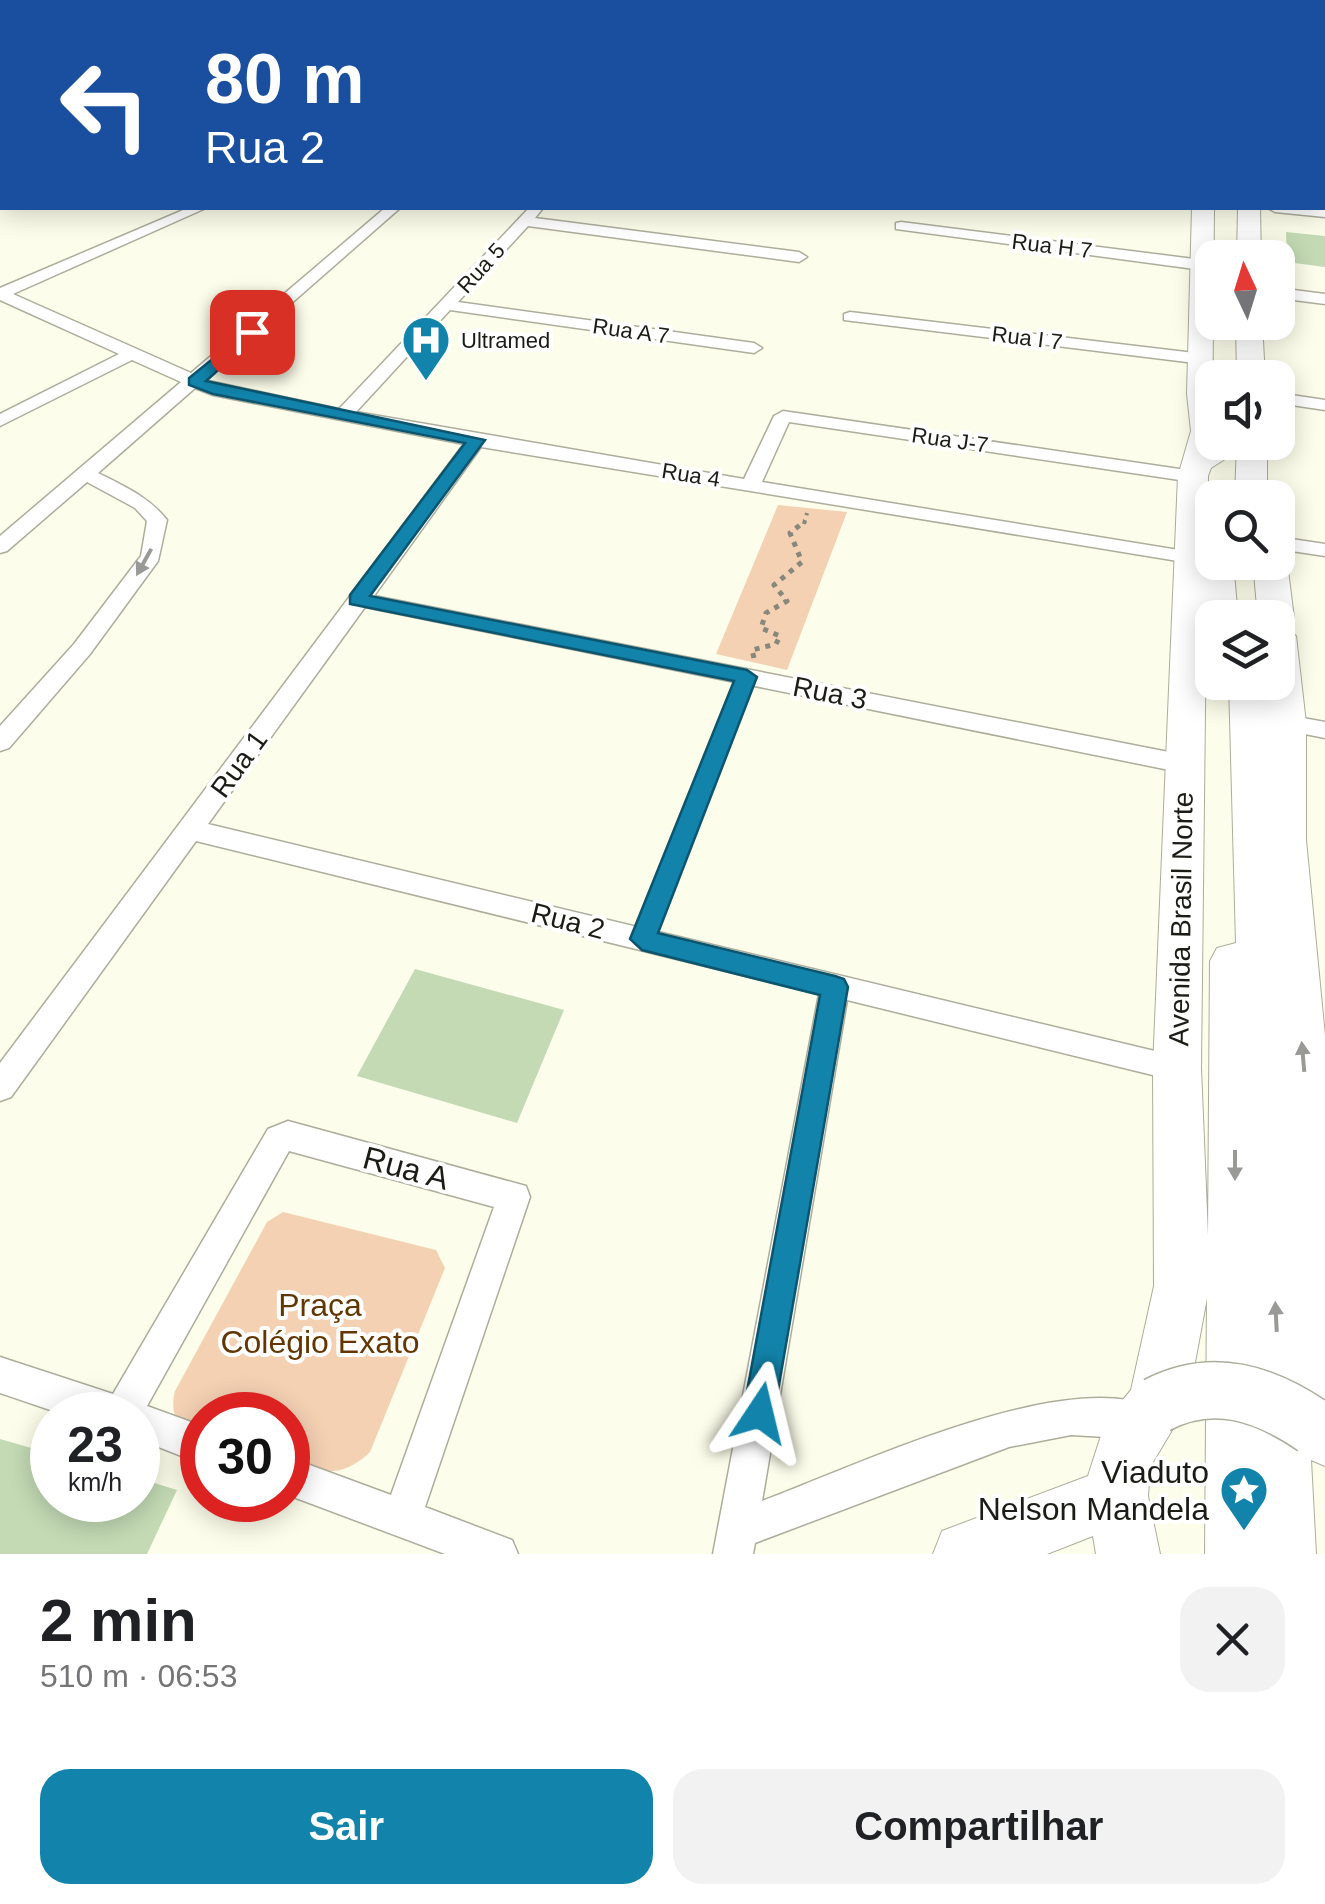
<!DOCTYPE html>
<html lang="pt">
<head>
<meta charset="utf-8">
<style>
	body { margin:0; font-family:Helvetica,sans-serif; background:#f2f2f2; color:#202124; height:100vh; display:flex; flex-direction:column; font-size:38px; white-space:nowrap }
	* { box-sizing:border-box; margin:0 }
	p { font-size:32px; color:#757577 }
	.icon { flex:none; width:55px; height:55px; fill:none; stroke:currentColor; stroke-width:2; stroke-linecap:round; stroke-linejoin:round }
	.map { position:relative; height:1554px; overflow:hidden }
	.drawer { display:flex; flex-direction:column; background:#fff; flex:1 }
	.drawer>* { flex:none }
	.banner { position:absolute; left:0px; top:0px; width:1325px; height:210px; box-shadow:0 5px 25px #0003; background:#1a4fa0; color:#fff; overflow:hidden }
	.needle { width:65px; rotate:356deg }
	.buttons { position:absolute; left:1195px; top:240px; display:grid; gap:20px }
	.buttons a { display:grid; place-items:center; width:100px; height:100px; border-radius:20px; background:#fff; box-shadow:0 5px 25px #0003; font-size:50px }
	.speed { position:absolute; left:30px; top:1392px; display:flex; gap:20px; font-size:50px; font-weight:700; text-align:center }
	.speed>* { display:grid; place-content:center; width:130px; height:130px; border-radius:50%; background:#fff; box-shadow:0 5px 25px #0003; line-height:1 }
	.speed small { font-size:25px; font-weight:400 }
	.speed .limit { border:15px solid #d22; background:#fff; color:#111 }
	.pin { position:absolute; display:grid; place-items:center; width:85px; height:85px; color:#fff; margin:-42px; border-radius:20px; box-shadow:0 5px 15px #0006 }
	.me { position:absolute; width:110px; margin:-55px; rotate:10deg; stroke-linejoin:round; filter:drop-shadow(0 0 8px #0008) }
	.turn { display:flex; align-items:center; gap:35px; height:210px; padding:0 40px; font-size:45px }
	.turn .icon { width:130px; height:130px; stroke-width:2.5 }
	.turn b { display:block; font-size:70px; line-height:85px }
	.round { display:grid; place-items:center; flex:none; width:105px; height:105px; border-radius:30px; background:#f2f2f2 }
	.headline { display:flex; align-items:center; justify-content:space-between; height:170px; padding:0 40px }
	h1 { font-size:60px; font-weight:700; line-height:75px }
	.action { display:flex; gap:20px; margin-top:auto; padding:20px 40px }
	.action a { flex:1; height:115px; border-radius:30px; background:#1283aa; color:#fff; font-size:40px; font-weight:700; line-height:115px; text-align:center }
	.action a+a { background:#f2f2f2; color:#202124 }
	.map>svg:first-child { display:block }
</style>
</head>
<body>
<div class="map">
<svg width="1325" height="1554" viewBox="0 0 1325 1554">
	<rect width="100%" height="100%" fill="#fcfdea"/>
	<path fill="#f5d1b3" d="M778 505 847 512 787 670 716 654Z
		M283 1212 436 1250 445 1268 370 1452C342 1479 321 1473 288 1462V1415H202V1433C179 1425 169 1418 175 1391L267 1222Z"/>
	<path fill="#c3dab4" d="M1286 232 1325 236V267L1287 262Z
		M415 969 564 1010 517 1123 357 1076Z
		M0 1439 52 1454V1500H138V1478L177 1490 147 1554H0Z"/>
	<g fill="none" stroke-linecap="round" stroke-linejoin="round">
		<g stroke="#adad9c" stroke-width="3">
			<path id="service" d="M1042 0 1039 2H1034L1036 0Z
				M1157 0H1163L1166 2H1160Z
				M747 673 753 677 650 939 648 943 643 945 638 943 636 939 741 677Z"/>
		</g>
		<g stroke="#adad9c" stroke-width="3">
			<path id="minor" d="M1322 34H1325V40H1322Z
				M0 49H2V55H0Z
				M0 76 2 77V84H0Z
				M1322 82H1325V90H1322Z
				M0 112H2V120H0Z
				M1322 140H1325V148H1322Z
				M188 208H206L13 294 191 373 385 208H400L204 380 339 409 529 208H543L535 218 799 252 807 257 799 262 528 226 458 302 754 343 762 348 754 353 450 310 356 412 744 479 774 416 783 411 1200 472 1203 476 1193 482 789 422 762 482 1197 553 1200 557 1190 563 481 447 374 596 1184 755 1193 758 1196 764 1193 770 1184 773 365 607 208 824 1188 1059 1192 1068 1188 1077 1177 1081 847 1000 762 1501C856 1466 1060 1368 1153 1407L1159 1420 1153 1433 1140 1439 1071 1435 1009 1447 755 1543 753 1554H713L819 994 196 841 11 1097 0 1101V1063L464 444 213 395 195 388 98 473C124 486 149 497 167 520L158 561 90 654 9 748 0 751V726L74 644 141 556 147 521 135 508 87 482 7 551 0 553V536L181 382 132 360 0 426V414L119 354 0 300V288Z
				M1268 208 1325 209V217L1275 212Z
				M901 222 1202 260 1210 265 1202 270 896 229V223Z
				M1278 288 1325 294V304L1278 298Z
				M850 312 1203 354 1212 359 1203 364 844 320V314Z
				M1278 393 1325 400V410L1278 403Z
				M1278 537 1325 544V556L1278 549Z
				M1287 715 1325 722V738L1279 729 1275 723 1279 717Z
				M288 1121 526 1186 530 1197 425 1507 512 1540 518 1554H445L288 1495V1457L391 1495 494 1207 289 1151 147 1406 202 1426V1464L138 1439V1415H65L0 1393V1357L113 1394 268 1129Z"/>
		</g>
		<g stroke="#adad9c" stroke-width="3">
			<path id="tertiary" d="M596 0H613L615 2H598Z"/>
		</g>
		<g stroke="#adad9c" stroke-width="2">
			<path id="primary" d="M1129 0H1145L1146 2H1130Z
				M1162 0H1178L1179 2H1163Z
				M1192 208H1214L1212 442H1223L1225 459 1211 468 1208 476 1207 554 1212 553V562H1233L1238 618H1212V627L1206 623 1201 1068 1208 1236 1210 961 1217 948 1236 943 1229 682H1278V618H1258L1253 562H1278V554L1287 562 1294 618 1286 627 1296 636 1306 723V840L1325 1036V1466L1311 1460 1316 1554H1205L1207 1298 1187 1405 1150 1467 1148 1496 1160 1554H1096L1093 1536 1047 1554H933L942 1531 1088 1476 1106 1420 1131 1390 1154 1286 1153 1068 1178 476 1191 431 1187 394Z
				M1238 208H1260L1261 258H1237Z
				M1236 322H1262L1265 378H1237Z
				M1237 442H1267V498H1235Z"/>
		</g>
		<path stroke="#87877b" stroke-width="4" stroke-dasharray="4 5" stroke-linecap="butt" d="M804 524 807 513"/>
		<path stroke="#87877b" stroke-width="5" stroke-dasharray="5 6" stroke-linecap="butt" d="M754 658 752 650 776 644 780 636 761 628 766 613 787 601 774 585 802 562 790 533 805 521"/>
		<use href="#service" fill="#fff" fill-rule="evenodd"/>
		<use href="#minor" fill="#fff" fill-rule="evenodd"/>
		<use href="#tertiary" fill="#fff" fill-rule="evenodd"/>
		<use href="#primary" fill="#fff" fill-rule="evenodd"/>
		<g stroke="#adad9c" stroke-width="59" stroke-linecap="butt">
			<path id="primary-bridge" d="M1157 1405C1213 1376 1264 1393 1314 1427"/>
		</g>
		<use href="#primary-bridge" stroke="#fff" stroke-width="56"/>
	</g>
	<defs><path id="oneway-solid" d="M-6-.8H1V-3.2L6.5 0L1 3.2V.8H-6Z" transform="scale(2.5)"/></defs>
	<g fill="#999996">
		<use href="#oneway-solid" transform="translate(144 562) rotate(119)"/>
		<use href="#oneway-solid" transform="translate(1303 1057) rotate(-95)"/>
		<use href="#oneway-solid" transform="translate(1235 1165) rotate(90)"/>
		<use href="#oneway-solid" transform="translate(1276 1317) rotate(-93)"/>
	</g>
	<path fill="#1283aa" stroke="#0c556e" stroke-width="2.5" d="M252 327 257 329V335L206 381 485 440 370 596 747 670 757 677 658 933 835 976 844 979 848 987 772 1425 760 1430 748 1425 743 1413 820 995 642 950 630 939 734 681 350 604V595L465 443 213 394 189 385V378Z"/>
	<defs>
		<g id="hospital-pin" transform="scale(2.5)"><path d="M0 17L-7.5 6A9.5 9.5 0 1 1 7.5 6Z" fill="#1283aa" stroke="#fff"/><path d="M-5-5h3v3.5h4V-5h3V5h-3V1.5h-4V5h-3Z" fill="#fff"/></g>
		<g id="sight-pin" transform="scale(2.5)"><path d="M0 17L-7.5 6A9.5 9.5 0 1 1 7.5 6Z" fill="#1283aa" stroke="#fff"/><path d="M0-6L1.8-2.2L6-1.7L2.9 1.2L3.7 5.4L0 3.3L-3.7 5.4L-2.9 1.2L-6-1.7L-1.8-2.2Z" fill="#fff"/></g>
	</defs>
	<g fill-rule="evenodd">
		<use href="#hospital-pin" x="426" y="340"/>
		<use href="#sight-pin" x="1244" y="1490"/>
	</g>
	<g text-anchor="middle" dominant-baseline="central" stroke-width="8" stroke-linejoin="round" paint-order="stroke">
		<g font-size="22" fill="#1c1c16" stroke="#fff">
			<text transform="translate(1052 246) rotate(7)">Rua H 7</text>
			<text transform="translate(481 268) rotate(-48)">Rua 5</text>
			<text transform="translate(631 331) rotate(8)">Rua A 7</text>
			<text transform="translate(1027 338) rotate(7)">Rua I 7</text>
			<text transform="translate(950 440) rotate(8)">Rua J-7</text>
			<text transform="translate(691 475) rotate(9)">Rua 4</text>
		</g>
		<g font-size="22" fill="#1c1c16" stroke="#fff" text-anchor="start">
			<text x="461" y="340">Ultramed</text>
		</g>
		<g font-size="28" fill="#1c1c16" stroke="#fff">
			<text transform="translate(830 693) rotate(11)">Rua 3</text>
			<text transform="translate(239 764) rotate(-54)">Rua 1</text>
			<text transform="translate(1181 919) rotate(-89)">Avenida Brasil Norte</text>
			<text transform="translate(568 921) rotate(14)">Rua 2</text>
		</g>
		<g font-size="32" fill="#1c1c16" stroke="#fff">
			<text transform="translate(406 1168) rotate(15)">Rua A</text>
		</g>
		<g font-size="32" fill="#633601" stroke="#fff">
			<text x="320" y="1305">Praça<tspan x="320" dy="37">Colégio Exato</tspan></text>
		</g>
		<g font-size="32" fill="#1c1c16" stroke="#fff" text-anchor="end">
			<text x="1209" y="1472">Viaduto<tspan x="1209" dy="37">Nelson Mandela</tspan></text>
		</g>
	</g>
</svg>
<div class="buttons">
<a><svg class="needle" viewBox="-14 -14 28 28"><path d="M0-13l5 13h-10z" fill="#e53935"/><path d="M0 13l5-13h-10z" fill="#757577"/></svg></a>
<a><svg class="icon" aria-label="sound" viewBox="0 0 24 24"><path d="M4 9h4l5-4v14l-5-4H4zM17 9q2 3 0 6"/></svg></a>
<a><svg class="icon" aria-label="search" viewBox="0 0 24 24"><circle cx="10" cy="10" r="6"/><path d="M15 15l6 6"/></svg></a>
<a><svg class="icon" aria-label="layers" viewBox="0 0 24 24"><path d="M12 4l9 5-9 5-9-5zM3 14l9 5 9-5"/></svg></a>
</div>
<div class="speed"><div>23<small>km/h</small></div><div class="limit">30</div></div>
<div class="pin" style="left:252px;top:332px;background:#d93025"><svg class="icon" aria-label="arrive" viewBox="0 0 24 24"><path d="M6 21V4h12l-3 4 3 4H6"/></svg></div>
<svg class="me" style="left:760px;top:1413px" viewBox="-20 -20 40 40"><path d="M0-17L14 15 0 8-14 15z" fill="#1283aa" stroke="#fff" stroke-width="4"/></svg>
<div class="banner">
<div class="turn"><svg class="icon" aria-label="left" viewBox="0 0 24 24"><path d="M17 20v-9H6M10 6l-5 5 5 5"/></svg><div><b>80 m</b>Rua 2</div></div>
</div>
</div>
<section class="drawer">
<div class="headline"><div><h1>2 min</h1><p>510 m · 06:53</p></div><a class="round"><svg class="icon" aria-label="close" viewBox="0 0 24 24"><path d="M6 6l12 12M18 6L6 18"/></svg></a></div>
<div class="action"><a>Sair</a><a>Compartilhar</a></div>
</section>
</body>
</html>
